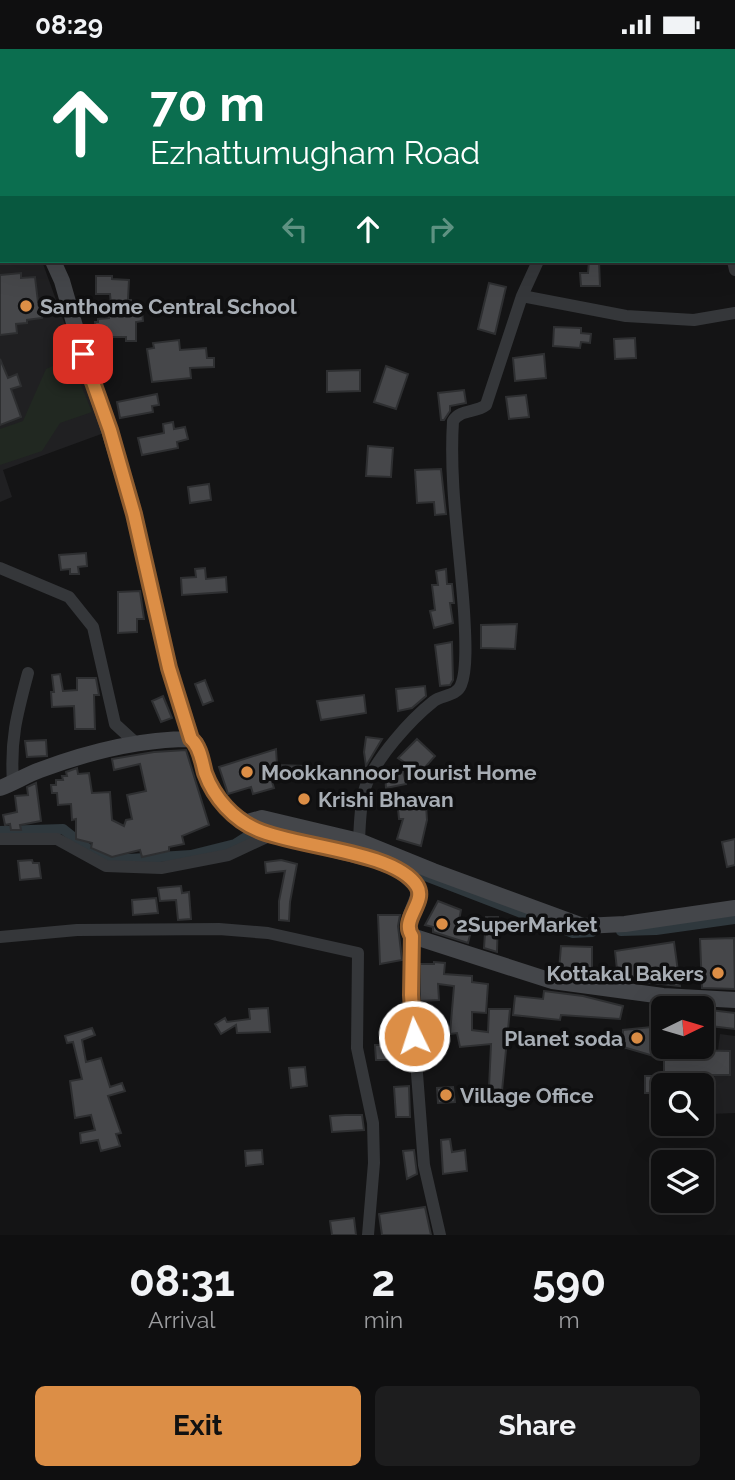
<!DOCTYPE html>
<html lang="en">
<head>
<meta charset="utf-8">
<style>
	body { margin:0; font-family:Raleway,sans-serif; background:#1d1d1e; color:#f1f3f6; height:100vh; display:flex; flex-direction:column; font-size:26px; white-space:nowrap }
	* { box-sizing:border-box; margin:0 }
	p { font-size:23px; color:#9b9c9f }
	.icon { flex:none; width:38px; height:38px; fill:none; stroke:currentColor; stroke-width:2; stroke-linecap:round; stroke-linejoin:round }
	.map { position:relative; height:1186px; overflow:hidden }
	.drawer { display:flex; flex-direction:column; background:#0f0f10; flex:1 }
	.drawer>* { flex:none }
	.hud { position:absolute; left:0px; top:0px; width:735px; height:214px; box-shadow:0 7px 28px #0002,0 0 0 2px #2f2f30; background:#0b6e4f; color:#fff; overflow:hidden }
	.needle { width:46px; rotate:85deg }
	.controls { position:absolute; left:651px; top:947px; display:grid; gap:14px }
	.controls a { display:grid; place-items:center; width:63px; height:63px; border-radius:10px; background:#0f0f10; box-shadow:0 7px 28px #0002,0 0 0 2px #2f2f30; font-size:35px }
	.pin { position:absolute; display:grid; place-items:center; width:60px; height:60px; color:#fff; margin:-30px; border-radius:14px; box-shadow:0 4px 10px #0006 }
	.me { position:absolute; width:77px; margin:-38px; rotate:356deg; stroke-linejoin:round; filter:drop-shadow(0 0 5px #0008) }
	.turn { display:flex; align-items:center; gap:24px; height:147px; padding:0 35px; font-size:32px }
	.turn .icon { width:91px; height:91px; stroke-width:2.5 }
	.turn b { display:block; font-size:49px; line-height:60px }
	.lanes { display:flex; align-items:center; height:66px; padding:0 35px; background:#0003; justify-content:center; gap:35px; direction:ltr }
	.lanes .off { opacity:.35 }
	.eta { display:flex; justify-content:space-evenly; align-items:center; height:119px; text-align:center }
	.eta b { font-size:42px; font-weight:700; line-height:49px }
	.button { display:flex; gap:14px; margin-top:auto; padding:14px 35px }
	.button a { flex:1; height:80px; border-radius:10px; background:#dc8e46; color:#111; font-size:28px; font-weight:700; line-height:80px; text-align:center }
	.button a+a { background:#1d1d1e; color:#f1f3f6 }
	.status { display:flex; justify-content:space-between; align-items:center; height:49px; padding:0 35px; background:#0f0f10; direction:ltr }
	.status svg { height:19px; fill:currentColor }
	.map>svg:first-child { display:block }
</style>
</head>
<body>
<div class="status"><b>08:29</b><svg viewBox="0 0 49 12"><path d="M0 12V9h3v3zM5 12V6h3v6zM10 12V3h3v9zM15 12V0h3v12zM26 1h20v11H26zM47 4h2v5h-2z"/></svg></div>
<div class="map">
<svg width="735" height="1186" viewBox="0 0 735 1186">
	<rect width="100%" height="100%" fill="#141415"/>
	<path fill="#202022" d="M0 212H42L104 384 3 421 12 448 0 453Z
		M720 985 735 987V1064L710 1065Z"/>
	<path fill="#212821" d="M70 309 92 363 60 374 42 402 0 416V380L23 372 46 320Z"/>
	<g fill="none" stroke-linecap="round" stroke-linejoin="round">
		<path stroke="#2f383d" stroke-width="2.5" d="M0 66 2 68"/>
		<path stroke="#2f383d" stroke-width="10" d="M0 782 63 780 97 807 129 810 191 806 235 795 257 781
			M402 818 573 884 592 883
			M621 882 656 881 735 870"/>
	</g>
	<path fill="#46474a" stroke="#2e2f31" stroke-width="2" d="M589 212H599L600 237H581L580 224H588Z
		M21 224V229L35 228 38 253 50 252 51 261 41 262 42 269 27 271V274L16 275 17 284 0 286V226Z
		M96 227H112V230L129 231 128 251H131V255L141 254 143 272 136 273V292H126V288H110V284L99 285 98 282 96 283 95 273H98V270L109 269V266H112L110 245H96Z
		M489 234 506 238 495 285 478 280Z
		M554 278 581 279V284L591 285 590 294 581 293 580 299 553 297Z
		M635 289 636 309 615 310 614 290Z
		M179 291 180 301 206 299 207 309H214V318L190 319 191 329 152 333 147 300 154 299 153 294Z
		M544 305 546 329 515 332 513 309Z
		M0 310 8 329 17 325 21 337 11 340 21 368 0 376Z
		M386 317 408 325 396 360 374 353Z
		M360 321V342L327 343V322Z
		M464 341 466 354 450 357V362L444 371H441L438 344Z
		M157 345 159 356 152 357 153 363 120 369 117 353Z
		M526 346 529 368 509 370 506 348Z
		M173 373 174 380 185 378 188 390 177 393 178 399 142 406 138 389 164 384 163 375Z
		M368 397 393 399 391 428 366 427Z
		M441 420 446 465 435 466 434 453 417 454 415 421Z
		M209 435 211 451 190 454 188 438Z
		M86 504 87 517 78 518 79 525H70V520L61 521 59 506Z
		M205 519 206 530 226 528 227 543 182 546 181 529 196 528 195 520Z
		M446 520 447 535H452L454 554H450L453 574 434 579 430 562 435 561 432 536H438L436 522Z
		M140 542 144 570H137V583L118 584V543Z
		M517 575 515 600 481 599V576Z
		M452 593 453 631 450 636 440 637 435 596Z
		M60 625 63 642 77 641V629H96L99 646H94L95 680H75L74 657 52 658 51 643H54L52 626Z
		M205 631 213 652 203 656 195 635Z
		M425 637 426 647 412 659 398 662 396 640Z
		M364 646 366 664 321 671 317 652Z
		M163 647 172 669 161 673 152 652Z
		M366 688 382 690 366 717 364 703Z
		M417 690 435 707 420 724 398 709Z
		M46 691 47 707 27 708 25 692Z
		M276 700 277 716 305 717 304 728 270 726 274 739 253 745 251 738 228 745 219 718Z
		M186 701 209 776 182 787 184 795 169 798V802L142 808 140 801 112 808 91 799 92 794 76 790V770L72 771 71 755 58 756 57 744H52L51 736H56V731H63L62 727H67L66 723 77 719 78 725 89 724 92 744 110 743 112 771 124 777 126 771 132 770 127 746 146 742 140 715 114 721 112 710 154 703Z
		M403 722 406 735 386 739 385 724Z
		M36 734 41 772 20 776 21 781H11L10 775 5 776 3 766 17 763 15 747 28 746 27 738Z
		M426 756 427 771 421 797 397 790 403 770H399L398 760Z
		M735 790V816L727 818 722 793Z
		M32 811 33 814H39L41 829 20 831 18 812Z
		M281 811 297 815 290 853 289 872 279 871V852L285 822 266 824 265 813Z
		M181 837 182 844 189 843 191 870 178 871 176 851 160 852 158 839Z
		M156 849 158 864 133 866 132 851Z
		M438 852 461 861 457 882 470 886 468 894 433 883V878L425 876Z
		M378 866H400L398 877 402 911 380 915Z
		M486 868H498L497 903 484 899Z
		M734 889 735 940 702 939 700 890Z
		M674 893 680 937 618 930 615 902Z
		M561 897 592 898V925L559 921Z
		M434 913 445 914 444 925 472 927V933L488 935 486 964 472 963V981L488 983 489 960H510L502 1042 489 1039 491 995 460 998 457 984 450 985 454 937 438 935 439 951 420 952V915H434Z
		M544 942 583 947 623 957 620 970 561 966 560 971 513 966 515 947 543 950Z
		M268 959 270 983 237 984 236 976 221 985 215 975 225 969 227 973 250 970 249 960Z
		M710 961 735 964V980L702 976V969L709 970Z
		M391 965H402L407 1011H376L375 996H380L383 983 392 982Z
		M651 978V1000L730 1002V1026H700V1036H659V1044H645V1027H664V1010L623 998V981Z
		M92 979 95 986 82 991 86 1013 101 1009 110 1038 122 1034 125 1042 108 1047 121 1084 116 1085 120 1097 101 1102 98 1091 81 1094 80 1084 95 1081 91 1066 75 1069 70 1032 82 1030 73 993 67 994 65 987Z
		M305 1018 307 1037 291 1039 289 1019Z
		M409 1037 410 1068H396L394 1038Z
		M453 1038 455 1053 438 1054 437 1039Z
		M345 1066H362L364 1081 332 1083 330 1067Z
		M450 1090 452 1103 465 1101 467 1122 443 1125 441 1091Z
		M262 1101 263 1115 246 1117 245 1102Z
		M414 1101 417 1125 407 1130 403 1102Z
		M425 1158 431 1186H382L379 1165Z
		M354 1169 356 1186H332L330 1172Z"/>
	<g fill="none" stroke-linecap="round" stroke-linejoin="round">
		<path stroke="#35373a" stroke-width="12" d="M528 0V2
			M677 0V2
			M733 75 735 74
			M733 150 735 149
			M733 212 735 221
			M522 247 626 267 694 271 735 264
			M0 519 69 548 93 578 115 675 138 696
			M13 734C10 690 17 665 28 624
			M0 790H57L106 817 161 819 228 806 271 786
			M359 792C360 774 360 755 365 739 375 710 410 671 434 652 442 646 457 647 461 636 468 620 465 581 464 562 460 499 449 436 453 372 460 360 476 364 486 356L522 247 538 212
			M412 887 411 946 424 1116 440 1186
			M0 888 77 881 219 880 268 884 358 904 357 999 373 1074 374 1114 368 1186"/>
		<path stroke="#44464a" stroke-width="16" d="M0 197H2
			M53 212 62 232 83 305 109 381 134 465 169 619 191 690 196 694 207 729 219 750 229 762 258 782 375 811 400 821 418 838 419 842C418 856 402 874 412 887L552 932 663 947 735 951
			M0 739C14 734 26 726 40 721 88 703 140 690 191 690
			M244 774 262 769 359 792 433 822 583 877 625 875 735 859"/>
	</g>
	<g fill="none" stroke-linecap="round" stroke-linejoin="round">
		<g stroke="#8f5c2e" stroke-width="18">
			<path id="route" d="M83 305 110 381 134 465 169 619 191 690C200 697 202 713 205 724 214 749 234 771 258 781 296 798 395 802 417 837 427 853 400 871 412 887L411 946 414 987"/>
		</g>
		<use href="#route" stroke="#dc8e46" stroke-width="12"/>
	</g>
	<g fill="#dc8e46" stroke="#0f0f10" stroke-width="2.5">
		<circle cx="26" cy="257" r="7"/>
		<circle cx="247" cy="723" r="7"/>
		<circle cx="304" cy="750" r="7"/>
		<circle cx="442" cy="875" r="7"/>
		<circle cx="718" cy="924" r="7"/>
		<circle cx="637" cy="989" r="7"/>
		<circle cx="446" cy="1046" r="7"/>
	</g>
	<g text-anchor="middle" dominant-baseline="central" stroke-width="7" stroke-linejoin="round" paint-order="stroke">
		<g font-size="21" font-weight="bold" fill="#a7adb4" stroke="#0f0f10" text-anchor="start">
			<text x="40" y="257">Santhome Central School</text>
			<text x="261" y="723">Mookkannoor Tourist Home</text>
			<text x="318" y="750">Krishi Bhavan</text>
			<text x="456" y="875">2SuperMarket</text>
			<text x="704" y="924" text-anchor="end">Kottakal Bakers</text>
			<text x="623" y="989" text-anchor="end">Planet soda</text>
			<text x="460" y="1046">Village Office</text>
		</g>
	</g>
</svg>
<div class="controls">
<a><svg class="needle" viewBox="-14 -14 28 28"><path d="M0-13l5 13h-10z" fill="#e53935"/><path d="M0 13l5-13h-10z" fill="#9b9c9f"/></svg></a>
<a><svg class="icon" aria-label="search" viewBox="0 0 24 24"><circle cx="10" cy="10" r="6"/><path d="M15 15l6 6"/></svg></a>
<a><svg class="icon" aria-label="layers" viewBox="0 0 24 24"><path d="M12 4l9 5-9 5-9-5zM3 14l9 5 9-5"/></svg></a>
</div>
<div class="pin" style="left:83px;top:305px;background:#d93025"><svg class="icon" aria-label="arrive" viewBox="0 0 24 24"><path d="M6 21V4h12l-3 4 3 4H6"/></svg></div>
<svg class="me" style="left:414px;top:987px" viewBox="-20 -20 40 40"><circle r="17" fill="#dc8e46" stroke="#fff" stroke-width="3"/><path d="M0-11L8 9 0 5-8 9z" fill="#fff"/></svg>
<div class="hud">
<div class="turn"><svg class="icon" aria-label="ahead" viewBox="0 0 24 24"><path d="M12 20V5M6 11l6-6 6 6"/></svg><div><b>70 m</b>Ezhattumugham Road</div></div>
<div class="lanes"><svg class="icon off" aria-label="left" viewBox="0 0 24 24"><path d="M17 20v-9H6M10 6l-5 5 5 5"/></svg><svg class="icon" aria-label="ahead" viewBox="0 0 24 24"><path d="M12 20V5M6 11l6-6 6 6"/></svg><svg class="icon off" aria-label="right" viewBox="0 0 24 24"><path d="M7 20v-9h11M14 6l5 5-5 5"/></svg></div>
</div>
</div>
<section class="drawer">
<div class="eta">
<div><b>08:31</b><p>Arrival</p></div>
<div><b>2</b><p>min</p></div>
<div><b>590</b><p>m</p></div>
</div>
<div class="button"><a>Exit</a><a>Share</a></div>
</section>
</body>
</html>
